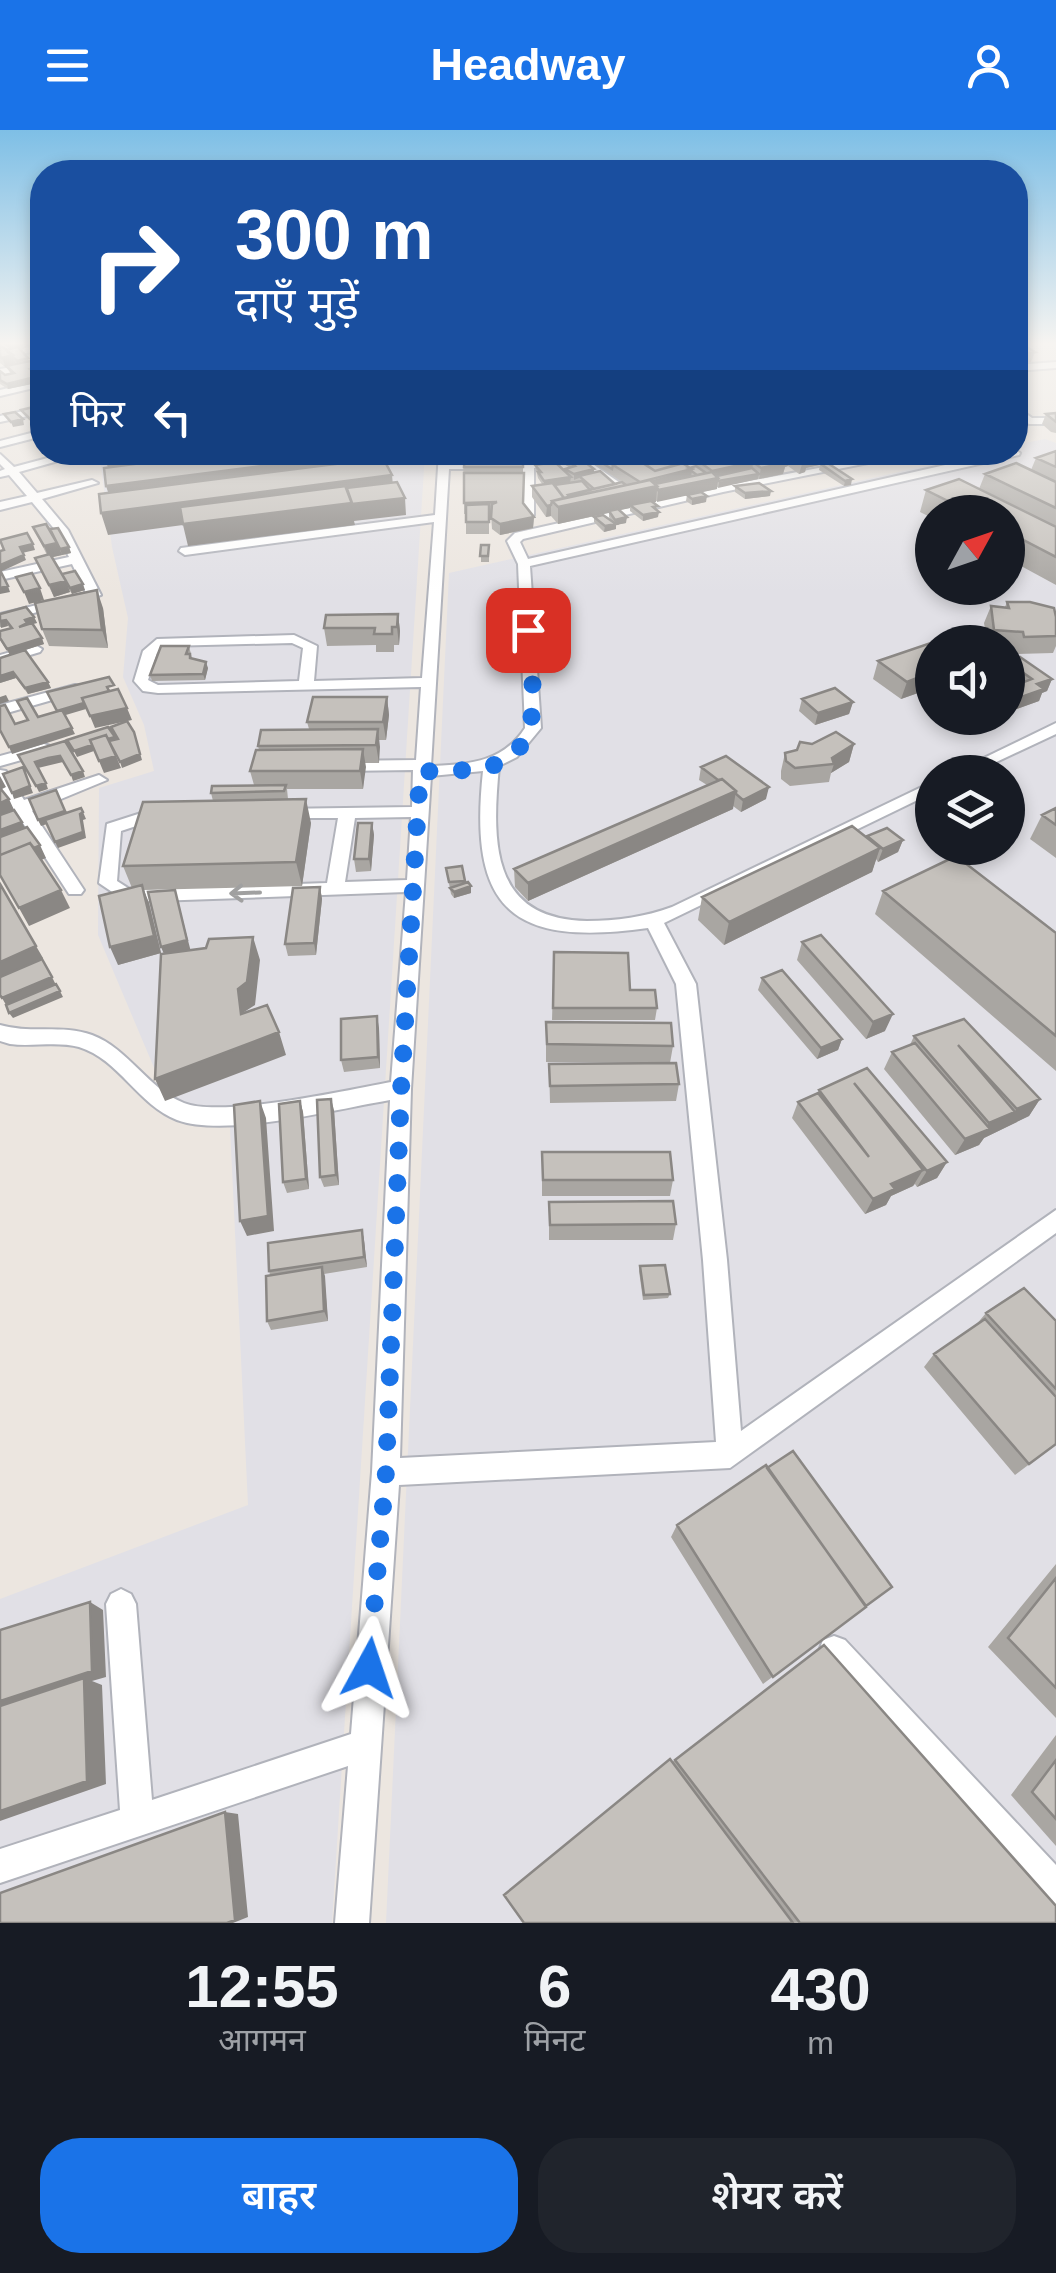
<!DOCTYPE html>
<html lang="hi">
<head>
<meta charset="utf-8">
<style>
	body { margin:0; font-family:Helvetica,"Noto Sans Devanagari",sans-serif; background:#20242c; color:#f1f3f6; height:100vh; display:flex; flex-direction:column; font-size:38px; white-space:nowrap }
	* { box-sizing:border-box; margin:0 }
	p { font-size:32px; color:#9ea1a6 }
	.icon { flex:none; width:55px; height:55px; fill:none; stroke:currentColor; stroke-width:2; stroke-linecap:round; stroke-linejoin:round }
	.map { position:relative; height:1793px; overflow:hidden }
	.panel { display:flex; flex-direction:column; background:#171b24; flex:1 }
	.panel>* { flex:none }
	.hud { position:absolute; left:30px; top:30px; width:998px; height:305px; border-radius:40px; box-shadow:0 5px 15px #0003; background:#1a4fa0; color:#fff; overflow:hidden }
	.needle { width:65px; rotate:50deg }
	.buttons { position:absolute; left:915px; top:365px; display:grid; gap:20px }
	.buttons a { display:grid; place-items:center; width:110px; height:110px; border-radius:50%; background:#171b24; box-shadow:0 5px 15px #0003; font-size:50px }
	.pin { position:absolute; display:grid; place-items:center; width:85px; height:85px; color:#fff; margin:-42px; border-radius:20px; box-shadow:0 5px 15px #0006 }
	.me { position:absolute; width:110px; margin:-55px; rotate:5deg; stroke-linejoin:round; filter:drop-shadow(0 0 8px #0008) }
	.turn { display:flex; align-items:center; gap:35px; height:210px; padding:0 40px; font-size:45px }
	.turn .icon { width:130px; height:130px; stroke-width:2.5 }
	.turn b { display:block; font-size:70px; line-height:85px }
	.then { display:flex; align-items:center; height:95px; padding:0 40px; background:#0003; gap:20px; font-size:38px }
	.eta { display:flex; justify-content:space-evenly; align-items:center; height:170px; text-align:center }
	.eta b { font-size:60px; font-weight:600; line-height:70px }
	.action { display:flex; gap:20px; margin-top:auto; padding:20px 40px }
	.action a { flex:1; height:115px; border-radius:40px; background:#1a73e8; color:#fff; font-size:40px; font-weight:600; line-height:115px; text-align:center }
	.action a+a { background:#20242c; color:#f1f3f6 }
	header { display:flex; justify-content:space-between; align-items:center; height:130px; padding:0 40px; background:#1a73e8; color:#fff; font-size:45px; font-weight:600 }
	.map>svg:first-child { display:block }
</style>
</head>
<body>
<header><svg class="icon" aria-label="menu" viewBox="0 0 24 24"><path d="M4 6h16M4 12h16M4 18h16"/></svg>Headway<svg class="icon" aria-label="person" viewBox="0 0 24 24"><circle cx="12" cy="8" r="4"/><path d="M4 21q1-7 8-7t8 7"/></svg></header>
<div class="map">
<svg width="1056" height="1793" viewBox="0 0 1056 1793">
	<rect width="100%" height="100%" fill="#ece6e0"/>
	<path fill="#e1e0e6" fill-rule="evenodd" d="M1045 309 1056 313V1793H386L449 443 983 323 1015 322V315ZM932 382H1008V458H932ZM932 512H1008V588H932ZM932 642H1008V718H932Z
		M99 323H425L332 1793H0V1469L248 1375 229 976 174 985 98 805 99 658 154 641 144 595 123 547 128 488 112 417Z"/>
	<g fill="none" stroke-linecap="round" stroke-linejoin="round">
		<g stroke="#b1b3bb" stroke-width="4">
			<path id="minor" d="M28 217 31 222 0 229V223Z
				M42 232V245L36 238 0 245V239Z
				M1056 232V238L1015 241V235Z
				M42 250V256L0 266V260Z
				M1015 276 1032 288H1056V294H1029L1015 284Z
				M42 277V283L0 292V286Z
				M31 303 36 306 35 308 0 317V311Z
				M1015 320 1020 323 1019 325 530 436 541 598 517 627 499 636C492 712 490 789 587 791 616 791 645 787 672 777L932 652V663L664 793 696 854 727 1130 741 1301 1056 1080V1103L730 1338 399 1355 369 1793H335L348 1636 0 1753V1719L120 1680 106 1474 111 1464 121 1459 131 1464 136 1474 152 1670 351 1604 372 1342 390 970C336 979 227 1008 177 990 138 975 119 929 79 917 57 911 32 917 10 914L0 911V895C30 904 62 894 92 905 129 919 148 959 184 973 221 988 348 960 391 952L406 762 127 772 99 753 107 694 160 677 166 678V686L121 701 117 751 131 760 327 753 338 688H284L276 683 278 679 412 677 413 640 342 641 334 636 342 631 416 630 421 557 158 563 143 561 134 551 143 521 157 509 294 505 317 516 314 551 422 548 434 392 185 425 179 421 181 418 435 385 439 322H450V333H522L523 322H533L534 331 579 322H603L584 328 639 366V370H631L573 330 534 338V385L528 389 522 385V339H449L431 636C470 634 502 633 525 598L518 434 507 411 515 403 723 356 887 325 893 328 723 362 523 409 520 412 528 429 1003 322H1015ZM292 513 303 518 299 551 158 555 148 550 157 523 165 516ZM483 641C468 780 512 817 648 798L676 854 703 1130 716 1312 400 1328 411 959 431 646ZM411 687 407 750 345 752 355 688Z
				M70 322H90L19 342 37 363 92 350 98 353 42 369 68 400 101 465 0 492V484L86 463 72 434 0 450V442L69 427 56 401 32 372 0 380V372L27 366 9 345 0 347V341L5 339 0 334V324L14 337Z
				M646 322H659L694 345 684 347Z
				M35 515 42 519 40 522 0 534V525Z
				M75 555 80 556V562L0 585V575Z
				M1056 593V604L975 642H955Z
				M44 614 50 616V622L0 636V626Z
				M0 640 6 641 24 670 99 645 107 650 32 681 84 760 81 764H69L21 690 0 698V686L14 680 0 657Z
				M834 1506 845 1510 1056 1735V1776L1044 1771 823 1532 819 1521 823 1510Z"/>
		</g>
		<use href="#minor" fill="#fff" fill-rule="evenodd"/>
	</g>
	<path fill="#a9a6a2" d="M3 213H22L24 219 20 220 38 242 35 243 41 252 8 259 0 254V241L5 245 11 244 7 238 0 233V215L6 220H9Z
		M42 213V226L36 227 35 220H30L28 215Z
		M1015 216 1035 222 1031 232 1015 233Z
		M1056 283V303L1051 302 1042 294 1046 284Z
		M1056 321V455L1008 429V382H932V388L920 382 926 360 979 359 985 344 1031 340 1036 328Z
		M463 322H523V373L534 387 533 398 500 405 492 399 491 384H489V404H466V384H464V373Z
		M659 322 658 329 665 334 690 338 697 336V330L732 323 731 322H876L828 333 851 355 844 356 819 340 820 335 806 338 805 342 799 344 788 336 785 337 783 344 717 357V359L701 362 706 372 692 375 686 371 687 365 656 371 654 373 658 381V387L643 391 630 381V378L619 380 626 393 616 395V399L604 402 594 392V387L611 390 609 387V383L558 394 551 386 546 387 532 367V356L542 354 538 348 535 335 565 342V339L570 338 561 332 562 326 594 339V343L615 354 622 352 586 328V323Z
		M735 356 770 366 745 369 735 362Z
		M33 397 50 399 69 417 71 423 62 425 61 422 62 425 52 427 62 444 85 460 72 464 68 458 70 462 54 467 35 428 47 425Z
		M481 415H489V432H481Z
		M1007 472 1056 487V516L1053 523 1017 524 1016 520 1008 519V512H987L984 493 991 476 1005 477Z
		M103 478 108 518 49 516 42 499Z
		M0 484 34 487 37 493 32 494 44 514 25 520 48 552 51 558 28 564 16 548 0 553V528L10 525 0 510V501L10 498 8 496 0 497Z
		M398 484 400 501 399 515H394V522H376V515L327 516 324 498Z
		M932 512V558L901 569 873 549 878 531Z
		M189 516 192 528 208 538 205 550 152 551 150 545Z
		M1008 531 1052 549 1047 561 1042 563 1039 571 1008 582V558L1018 554 1008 547Z
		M387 567 389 585 386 610H379V633H365L363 659H287L288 669 311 693 302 756 143 760 149 773 161 823 118 835 132 758 123 736 213 671 211 663 254 655 250 641 259 620 258 616 309 599 307 592Z
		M802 569 853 572 849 584 815 595 799 581Z
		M812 614H854L849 632 831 643 829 652 790 656 781 649V641L785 623Z
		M701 637 766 669 741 682 733 676V679L528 771 515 757 514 739 707 655 699 650Z
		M1056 678V728L1030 709 1042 685Z
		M372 693 374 705 371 741 356 742 354 729Z
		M866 707 903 710 898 722 878 732 876 729 872 742 724 815 698 790 702 767Z
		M462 736 466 753 471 763 454 768 451 764 446 738Z
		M320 757 322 769 316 825 288 826 285 814Z
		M883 761 1056 803V941L875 784Z
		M802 812 885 901 866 909 797 830Z
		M554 822 630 860 657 878 655 890H552Z
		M762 848 842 909 838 920 817 929 758 860Z
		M546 892 673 916 670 933 679 954 676 971 550 973 549 934 663 933 546 932Z
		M379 898 380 938 344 942 341 930Z
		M914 906 1040 969 1029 986 984 1008 979 1015 955 1025 884 939 892 922 910 915Z
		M819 960 947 1032 937 1048 917 1057 915 1054 913 1056 891 1066 886 1075 865 1084 792 988 798 972 818 963Z
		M300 971 303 982 309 1059 287 1063 283 1052Z
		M334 980 339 1055 324 1057 320 1047Z
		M542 1022 673 1050 670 1066H542Z
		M549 1072 676 1094 673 1110H549Z
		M362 1100 364 1110 367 1137 324 1144 328 1191 271 1200 267 1191 270 1145 269 1141Z
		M640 1136 670 1164 668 1168 643 1170 639 1141Z
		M986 1183 1056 1191V1314L1015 1345 924 1237 934 1224 975 1196Z
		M677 1395 892 1457 763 1554 671 1407Z
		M1056 1434V1588L988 1517Z
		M824 1515 1056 1793H524L672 1632Z
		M1056 1605V1716L1011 1665Z"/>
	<path fill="#8a8784" d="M13 225 16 235 6 238 2 228Z
		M39 246 41 252 8 259 7 254Z
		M42 286V291L31 294 30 289Z
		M23 289 24 295 13 297 11 292Z
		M174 322H346L112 352 106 331Z
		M652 322H659L658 332 636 333 637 327Z
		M830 322H876L806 338 805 342 799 344 804 328Z
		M356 324 358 345 113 377 106 356Z
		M789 331 788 336 785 337 783 344 759 349 761 338Z
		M753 332 752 343 718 350 717 359 657 372 658 360 710 347 712 341Z
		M594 339V344L579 346V348L574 350V344Z
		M692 339 691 350 657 360 656 372 633 377 630 375V378L558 394V377Z
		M759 344 758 349 718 358 719 352Z
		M392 345 394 367 405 368 406 385 354 391 355 395 188 416 183 395 108 405 101 383Z
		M571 347 570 353 544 357V351Z
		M852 349 851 355 844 356 845 351Z
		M771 361 770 366 745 369V363Z
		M707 366 706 372 692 375V369Z
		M551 375V386L546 387 547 376Z
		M659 382 658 387 643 391V385Z
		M534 387 533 398 500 405V394Z
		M627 387 626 393 616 395V399L604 402 605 396 615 394V390Z
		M57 413 62 425 49 428 44 416Z
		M33 414 35 420 22 423 20 417Z
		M69 417 71 423 62 425 60 419Z
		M24 425 26 430 0 442V435Z
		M66 451 70 462 54 467 49 455Z
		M83 454 85 460 72 464 70 458Z
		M8 456 10 462 0 464V458Z
		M40 458 44 470 29 474 24 462Z
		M97 460 103 478 108 518 102 500Z
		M398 484 400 501 399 515 397 497Z
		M34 487 37 493 28 495 22 503 25 490Z
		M6 490 8 496 1 498 0 491Z
		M42 508 44 514 10 525 7 519Z
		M206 532 208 538 205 550 203 544Z
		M13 542 16 548 0 553V546Z
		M932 542V558L901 569 907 552Z
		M1052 549 1047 561 1042 563 1039 571 1008 582 1013 570 1037 554Z
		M48 552 51 558 28 564 25 558Z
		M6 565 9 571 0 574V567Z
		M387 567 389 585 386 610 383 592Z
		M853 572 849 584 815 595 818 583Z
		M84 573 86 579 59 587 57 581Z
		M127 578 132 590 95 598 90 586Z
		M72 598 75 604 12 624 9 617Z
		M378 599 380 617 379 633 376 615Z
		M134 602 142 630 122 638 120 632Z
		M854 614 849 632 831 643 834 634 832 628Z
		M92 615 94 621 77 627 74 621Z
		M363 619 366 637 363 659 360 641Z
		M60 626 63 632 38 638 35 632Z
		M116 626 121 638 104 643 99 631Z
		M23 637 33 663 14 669 12 663Z
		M83 641 85 647 73 651 71 645Z
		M0 646 6 657 0 660Z
		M46 653 48 659 39 662 36 656Z
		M769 657 766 669 741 682 743 670Z
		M736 661 733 679 528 771V753Z
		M9 669 15 682 0 685V673Z
		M306 669 311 693 302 756 296 732Z
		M65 681 68 687 41 696 38 690Z
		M83 682 86 689 83 690 86 708 58 718 55 712 80 684Z
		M22 692 28 704 0 715V700Z
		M372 693 374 705 371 741 369 729Z
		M903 710 898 722 878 732 883 719Z
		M40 715 46 728 1 746 0 732Z
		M880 718 872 742 724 815 729 792Z
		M142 755 149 773 161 823 118 835 110 817Z
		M471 756V763L454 768V762Z
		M320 757 322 769 316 825 314 813Z
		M61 760 70 778 29 796 19 778Z
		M175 760 191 822 166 829 161 817Z
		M253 807 260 830 255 875 241 884 238 859Z
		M36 816 43 828 0 847V832Z
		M52 847 58 859 9 880 2 868Z
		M60 861 63 867 13 888 9 883Z
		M893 884 885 901 866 909 873 892Z
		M377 886 379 898 380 938 378 927Z
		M279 902 286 925 165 971 155 949Z
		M842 909 838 920 817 929 821 918Z
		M331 969 334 980 339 1055 336 1045Z
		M1040 969 1029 986 984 1008 979 1015 955 1025 965 1009 984 1001 989 993Z
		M260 971 266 988 274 1101 247 1106 240 1091Z
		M300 971 303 982 309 1059 306 1049Z
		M947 1032 937 1048 917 1057 927 1041Z
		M923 1040 913 1056 891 1066 886 1075 865 1084 873 1069 891 1054Z
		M362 1100 364 1110 367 1137 364 1127Z
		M322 1137 325 1146 328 1191 324 1181Z
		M90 1472 103 1480 106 1547 92 1551 102 1555 106 1654 0 1691V1571Z
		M225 1682 238 1684 248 1787 233 1793H227Z"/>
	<path fill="#c5c1bc" stroke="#8a8784" stroke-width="2.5" d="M6 213H22L23 214 10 217Z
		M29 213H42V221L34 222 37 215H28Z
		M1 216 13 225 2 228 0 226V217Z
		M18 217 28 228 17 231 6 220Z
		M1015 217H1027L1035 222 1015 224Z
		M30 231 37 237 30 239 39 246 7 254 0 250V241L5 245 14 243 6 236Z
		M38 276 42 280V286L30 289 21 280Z
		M15 282 23 289 11 292 4 284Z
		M1056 283V292L1046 284Z
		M1056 321V337L1036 328Z
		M104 322H174L106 331Z
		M225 322H355L356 324 106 356 104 338Z
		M465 322H523V337H464Z
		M628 322V327H626L630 330 613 335 612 339 586 323Z
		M629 322H652L637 327Z
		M737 322H773L785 333 761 338 753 332 712 341 697 330Z
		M773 322H777L789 331 784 332Z
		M786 322H830L804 328 808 331 802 333Z
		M573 323 594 339 574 344 565 339 575 336 562 326Z
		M383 328 392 345 101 383 99 364Z
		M636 328 655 341 682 333 692 339 640 352 613 335Z
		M655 328 665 334 671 332 677 335 655 341 641 332Z
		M823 330 852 349 845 351 821 334Z
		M555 332 571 347 544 351 538 342H541L535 335Z
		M1016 333 1056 352V378L985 344Z
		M696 336 706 343 697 345 690 340 692 339 689 338Z
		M752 338 759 344 718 351V348L717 346Z
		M600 341 615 354 594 359 579 346Z
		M712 342 718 348 658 360 657 356 655 354Z
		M464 343H524L523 373 534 387 500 394 491 388 492 374 497 372 464 373Z
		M959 349 1056 397V427L1008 402V382H970L926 360Z
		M650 350 657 356 558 377 552 371Z
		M582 351 590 360 568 365V367L564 368 554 355Z
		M397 352 405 368 352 374 346 358Z
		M622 352 626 355 570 367 568 365Z
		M553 353 564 368 552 371 551 375 547 376 532 356Z
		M759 353 771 361 745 363 735 356Z
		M346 356 352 373 183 394 180 377Z
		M701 362 707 366 692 369 687 365Z
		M651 371 658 376 653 377 659 382 643 385 630 375Z
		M489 374V392H466V375Z
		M618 379 627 387 615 390 609 381Z
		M603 385 616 394 605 396 594 387Z
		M46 394 57 413 44 416 33 397Z
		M58 398 69 417 60 419 50 399Z
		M27 403 33 414 20 417 24 425 0 435V421L4 420 0 410Z
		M481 415H489L488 426H480Z
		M50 424 66 451 49 455 35 428Z
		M75 441 83 454 70 458 62 444Z
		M1 442 8 456 0 458V443Z
		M32 443 40 458 24 462 16 447Z
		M97 460 102 500 42 499 35 473Z
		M1007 472H1030L1054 478 1056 487V506L1024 507 1023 502 994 500 991 476 1009 478Z
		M26 477 34 487 25 490 27 493 19 497 32 493 42 508 7 519 0 508V501L12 498 6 490 0 491V484Z
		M398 484 397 497H392V504H374L375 498H324L326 485Z
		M963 502 979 512H932V542L907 552 878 531Z
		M161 516H189L186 524H190V528L206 532 203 544 150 545Z
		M25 520 48 552 25 558 13 542 0 546V528Z
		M1020 527 1052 549 1037 554 1044 559 1013 570 1008 566V558L1032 549 1008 532Z
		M109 547 114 555 107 557 109 561 82 568 84 573 57 581 47 562Z
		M835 558 853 572 818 583 802 569Z
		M118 559 127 578 90 586 82 568Z
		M313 567H387L383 592H307Z
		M27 568 38 587 62 580 72 598 9 617 0 600V576L5 575 15 594 28 590 17 571Z
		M127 591 134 602 140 624 120 632 109 611 118 609 111 597Z
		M108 597 115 607 108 609 106 605 90 610 92 615 74 621 67 610Z
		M378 599 376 615 258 616 261 600Z
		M836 602 854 614 832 628 834 634 795 638 786 631 785 623 797 620 800 612 812 614Z
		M106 605 116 626 99 631 90 610Z
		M65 611 83 641 71 645 60 626 48 628 35 632 46 653 36 656 18 625Z
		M363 619 360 641H250L256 620Z
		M726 626 769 657 743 670 736 664V661L722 649 718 650 701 637Z
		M23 637 30 656 12 663 3 644Z
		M722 649 736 661 528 753 514 739Z
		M286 655 284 661 211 663 212 656Z
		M0 658 9 669 0 673Z
		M56 660 65 681 38 690 29 669Z
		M306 669 296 732 123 736 143 672Z
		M81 678 83 682 80 684 83 702 55 712 45 690Z
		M1056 678V695L1042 685Z
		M14 680 22 692 0 700V685Z
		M358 693H372L369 729H354Z
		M852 696 880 718 729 792 702 767Z
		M27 697 40 715 34 718 30 713 0 725V707Z
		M887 698 903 710 883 719 867 706Z
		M30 713 61 760 19 778 0 745V725Z
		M956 726 1056 803V906L883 761Z
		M462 736 465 751 449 752 446 738Z
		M468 752 471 756 454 762 450 758Z
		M0 754 36 816 0 832Z
		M142 755 154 806 110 817 99 766Z
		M320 757 314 813 285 814 293 758Z
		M175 760 187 810 161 817 148 762Z
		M821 805 893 884 873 892 802 812Z
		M253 807 247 852 238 859 241 884 267 875 279 902 155 949 161 824 206 818 209 809Z
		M554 822 628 823 630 860H655L657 878H553Z
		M42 829 52 847 2 868 0 865V847Z
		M782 840 842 909 821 918 762 848Z
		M56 854 60 861 9 883 6 875Z
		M377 886 378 927 341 930V889Z
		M964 889 1040 969 1017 979 958 915 1015 982 989 993 914 906Z
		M546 892 671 893 673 916 547 914Z
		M915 913 990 999 965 1009 892 922Z
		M676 933 679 954 550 956 549 934Z
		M867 938 947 1032 927 1041 854 953 923 1040 891 1054 895 1059 873 1069 798 972 818 963 869 1027 819 960Z
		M331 969 336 1045 320 1047 317 970Z
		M260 971 268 1086 240 1091 234 975Z
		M300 971 306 1049 283 1052 279 974Z
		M542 1022H670L673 1050H543Z
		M673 1071 676 1094 550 1095 549 1072Z
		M362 1100 364 1127 269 1141 268 1113Z
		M665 1135 670 1164 644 1165 640 1136Z
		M322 1137 324 1181 267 1191 266 1146Z
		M1024 1158 1056 1191V1259L986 1183Z
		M985 1189 1056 1267V1314L1029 1334 934 1224Z
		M793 1321 892 1457 866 1476 767 1338Z
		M766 1335 866 1477 773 1547 677 1395Z
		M1056 1448V1558L1008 1508Z
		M90 1472 92 1541 0 1571V1500Z
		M824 1515 1056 1776V1793H800L675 1630Z
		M84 1548 87 1651 0 1681V1576Z
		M670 1629 793 1793H524L504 1765Z
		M1056 1630V1689L1032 1662Z
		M225 1682 235 1790 227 1793H0V1763Z"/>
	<defs><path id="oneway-shaft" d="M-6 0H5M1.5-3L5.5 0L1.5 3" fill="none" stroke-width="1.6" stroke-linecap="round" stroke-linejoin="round" transform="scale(2.5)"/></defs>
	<use stroke="#a0a0a0" href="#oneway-shaft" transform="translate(245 763) rotate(178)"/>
	<linearGradient id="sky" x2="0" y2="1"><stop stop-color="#7ebfe6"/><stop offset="0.46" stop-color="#f6f4f1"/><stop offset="1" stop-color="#f6f4f1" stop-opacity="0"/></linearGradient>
	<rect width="1056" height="464" fill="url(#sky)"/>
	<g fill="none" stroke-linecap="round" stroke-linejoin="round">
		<path stroke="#1a73e8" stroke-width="18" stroke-dasharray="0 32.4" d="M369 1538 386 1342 401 960 420 642C442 640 469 642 491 636 550 618 530 548 528 500"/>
	</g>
</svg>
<div class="buttons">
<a><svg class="needle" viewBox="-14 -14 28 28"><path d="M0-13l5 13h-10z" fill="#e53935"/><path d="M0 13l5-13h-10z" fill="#9ea1a6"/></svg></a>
<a><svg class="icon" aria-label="sound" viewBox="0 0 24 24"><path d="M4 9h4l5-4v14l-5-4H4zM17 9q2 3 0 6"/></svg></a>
<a><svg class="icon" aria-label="layers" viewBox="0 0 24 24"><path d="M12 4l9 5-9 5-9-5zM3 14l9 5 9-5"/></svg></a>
</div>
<div class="pin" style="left:528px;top:500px;background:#d93025"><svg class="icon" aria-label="arrive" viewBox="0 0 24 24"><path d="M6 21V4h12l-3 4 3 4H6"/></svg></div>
<svg class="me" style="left:369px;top:1538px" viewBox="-20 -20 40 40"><path d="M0-17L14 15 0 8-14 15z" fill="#1a73e8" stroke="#fff" stroke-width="4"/></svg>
<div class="hud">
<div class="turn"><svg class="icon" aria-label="right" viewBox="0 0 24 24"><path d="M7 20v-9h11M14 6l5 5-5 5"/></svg><div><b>300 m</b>दाएँ मुड़ें</div></div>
<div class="then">फिर<svg class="icon" aria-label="left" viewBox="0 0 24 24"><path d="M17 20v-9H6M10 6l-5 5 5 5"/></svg></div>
</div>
</div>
<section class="panel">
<div class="eta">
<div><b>12:55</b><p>आगमन</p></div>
<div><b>6</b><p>मिनट</p></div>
<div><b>430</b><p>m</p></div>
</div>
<div class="action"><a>बाहर</a><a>शेयर करें</a></div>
</section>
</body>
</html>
